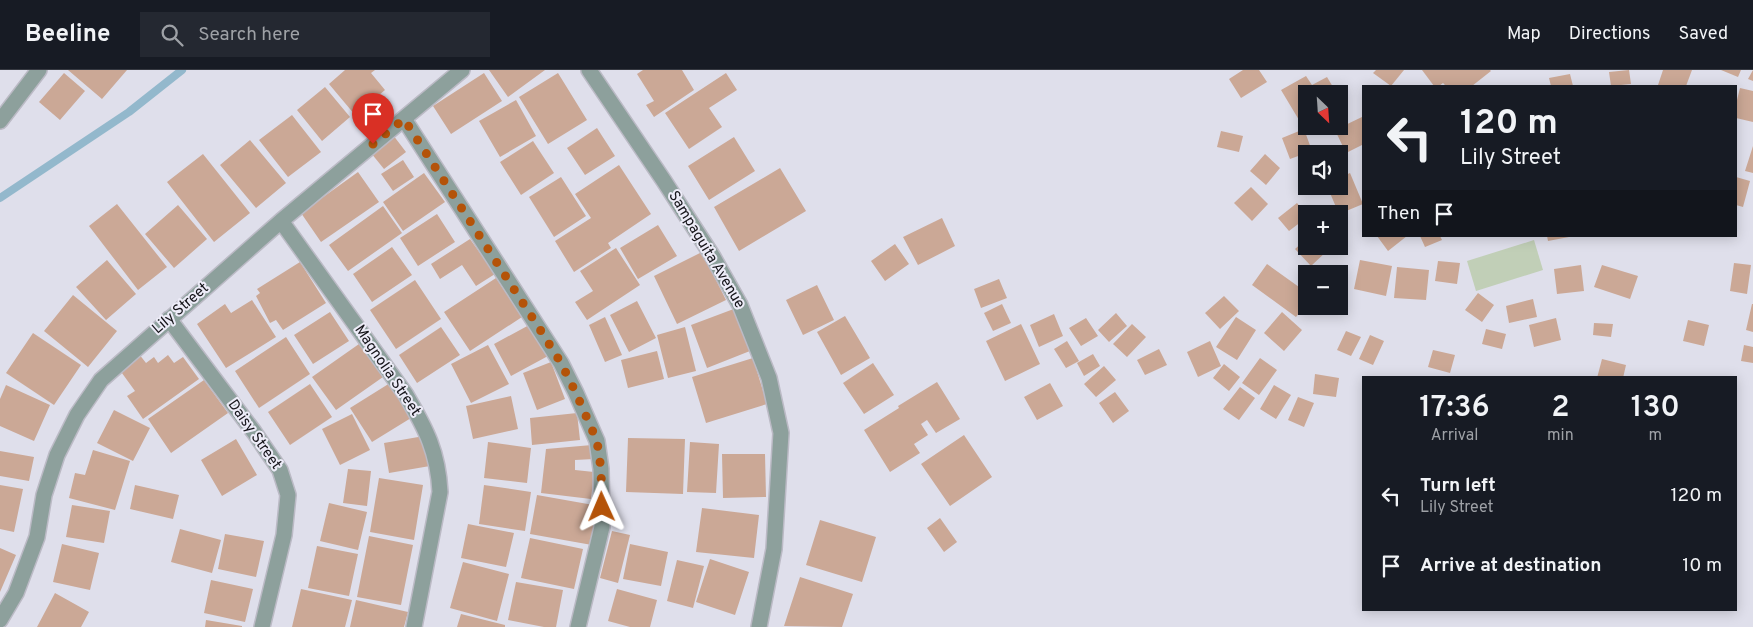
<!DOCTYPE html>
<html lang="en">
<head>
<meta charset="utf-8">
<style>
	body { margin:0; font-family:Overpass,sans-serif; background:#242831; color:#f1f3f6; height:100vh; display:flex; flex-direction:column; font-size:19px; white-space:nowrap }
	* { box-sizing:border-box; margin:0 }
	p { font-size:16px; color:#9ea1a6 }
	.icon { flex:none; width:28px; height:28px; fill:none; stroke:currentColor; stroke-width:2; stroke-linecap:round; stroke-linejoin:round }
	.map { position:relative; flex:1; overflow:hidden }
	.panel { position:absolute; left:1362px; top:306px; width:375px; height:235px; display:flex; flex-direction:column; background:#171b24; border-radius:0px; box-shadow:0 2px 12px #0003 }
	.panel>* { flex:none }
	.guide { position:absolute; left:1362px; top:15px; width:375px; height:152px; border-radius:0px; box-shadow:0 2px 12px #0003; background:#171b24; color:#f1f3f6; overflow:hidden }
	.needle { width:32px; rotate:155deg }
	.fabs { position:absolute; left:1298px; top:15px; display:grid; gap:10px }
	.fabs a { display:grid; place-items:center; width:50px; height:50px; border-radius:0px; background:#171b24; box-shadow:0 2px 12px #0003; font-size:25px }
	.pin { position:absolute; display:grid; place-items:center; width:42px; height:42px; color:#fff; margin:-51px -21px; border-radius:50% 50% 50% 0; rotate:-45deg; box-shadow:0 0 5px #0007 }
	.pin .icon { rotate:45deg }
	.me { position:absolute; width:55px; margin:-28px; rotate:359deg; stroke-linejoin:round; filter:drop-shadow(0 0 4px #0008) }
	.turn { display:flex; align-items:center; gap:18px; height:105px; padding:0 15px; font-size:22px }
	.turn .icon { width:65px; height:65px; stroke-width:2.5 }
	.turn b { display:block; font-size:35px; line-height:42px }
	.then { display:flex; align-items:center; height:48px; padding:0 15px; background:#0003; gap:10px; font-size:19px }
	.eta { display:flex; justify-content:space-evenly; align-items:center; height:85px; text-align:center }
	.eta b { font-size:30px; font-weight:600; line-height:35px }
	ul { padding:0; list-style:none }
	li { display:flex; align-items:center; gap:15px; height:70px; padding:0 15px }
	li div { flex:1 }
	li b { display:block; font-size:19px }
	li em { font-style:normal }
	header { display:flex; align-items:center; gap:30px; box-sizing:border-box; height:70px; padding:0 25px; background:#171b24; border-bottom:1px solid #363941 }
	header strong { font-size:24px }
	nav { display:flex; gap:28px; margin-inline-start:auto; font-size:18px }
	.search { width:350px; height:45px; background:#242831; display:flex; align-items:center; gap:12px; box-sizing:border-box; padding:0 18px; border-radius:0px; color:#9ea1a6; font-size:19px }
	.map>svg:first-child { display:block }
</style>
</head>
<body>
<header>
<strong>Beeline</strong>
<div class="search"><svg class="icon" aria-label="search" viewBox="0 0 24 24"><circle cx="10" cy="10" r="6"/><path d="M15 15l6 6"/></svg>Search here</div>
<nav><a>Map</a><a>Directions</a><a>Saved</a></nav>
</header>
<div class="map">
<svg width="1753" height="557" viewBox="0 0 1753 557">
	<rect width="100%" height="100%" fill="#dfdfeb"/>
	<path fill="#c1cfb7" d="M1534 170 1543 200 1476 221 1467 191Z"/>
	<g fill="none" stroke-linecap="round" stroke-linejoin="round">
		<path stroke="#93b8cc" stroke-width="8" d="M0 128 129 42 182 0"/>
	</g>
	<path fill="#cba896" d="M68 0H127L102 29Z
		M345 0H375L371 3 385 20 355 45 329 14Z
		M489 0H545L508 27Z
		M643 0H682L694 20 654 47 646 35 654 31 637 4Z
		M1243 0H1259L1267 12 1241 28 1229 9Z
		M1376 0H1404L1391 16 1373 3Z
		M1422 0H1490L1491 1 1472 16H1446L1443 13 1439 16H1434Z
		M1629 0 1631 14 1611 16 1609 2Z
		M1663 0H1692L1686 16H1663L1658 15Z
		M1721 0H1741L1738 7Z
		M1753 0V11L1748 9Z
		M64 3 85 21 60 50 39 32Z
		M484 3 502 31 451 64 433 36Z
		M558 3 587 50 548 74 519 27Z
		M726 3 737 20 709 38 722 57 689 79 665 43Z
		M1570 4 1573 16H1551L1549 8Z
		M1306 6 1312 15 1327 7 1336 22 1334 24H1306V45L1299 50 1281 20Z
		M325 17 350 47 322 71 297 40Z
		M1740 18 1753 21V52L1736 48V34Z
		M516 30 536 66 500 87 479 51Z
		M292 45 321 82 288 107 259 70Z
		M1364 46V74L1346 83 1335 60Z
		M597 58 615 86 585 105 567 78Z
		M1304 59 1312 81 1290 89 1282 68Z
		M1221 61 1243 66 1239 82 1217 77Z
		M393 65 406 82 384 99 371 83Z
		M734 67 755 101 709 130 688 96Z
		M250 70 286 113 256 138 220 95Z
		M533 71 554 103 521 125 500 92Z
		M1753 76V103L1745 101Z
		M203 84 250 143 214 172 167 112Z
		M1265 84 1280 98 1266 115 1250 101Z
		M403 90 414 107 393 121 381 104Z
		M619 95 651 144 608 173 611 178 574 202 555 171 591 148 575 124Z
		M780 98 806 141 739 181 714 137Z
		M358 102 379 132 321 172 301 143Z
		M424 103 445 132 403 161 383 132Z
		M1350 103 1363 134 1339 144 1327 116H1339V108Z
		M561 107 586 146 554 167 529 127Z
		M1736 107 1750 111 1743 137 1736 135Z
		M1251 117 1268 134 1252 151 1234 133Z
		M1297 133 1306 144V148L1289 161 1278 148Z
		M117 134 167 197 138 220 89 156Z
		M178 135 207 169 174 198 145 164Z
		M383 136 402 163 348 201 329 175Z
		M437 144 455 172 418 196 400 168Z
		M942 148 955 176 918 195 903 167Z
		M658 155 677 186 638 209 620 178Z
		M1377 166H1407L1388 181Z
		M1420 166H1440L1442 170 1425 177Z
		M1547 166H1569V167L1548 171Z
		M470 169 495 204 476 216 462 195 440 209 431 194Z
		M1306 169V176H1324L1328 180 1311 196 1295 179Z
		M895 174 909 194 885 211 871 191Z
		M392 177 412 205 372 232 353 204Z
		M616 178 640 215 587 250 575 232 593 221 580 201Z
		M702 182 726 230 677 254 654 206Z
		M107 190 136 224 106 250 76 217Z
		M1360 190 1392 196 1386 226 1354 219Z
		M1438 191 1460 193 1457 214 1435 211Z
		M300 192 326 233 283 260 276 250 270 253 256 226 260 223 257 219Z
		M1734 193 1751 195 1747 224 1730 221Z
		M1267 194 1306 222V234L1296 247 1252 215Z
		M1581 195 1584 221 1557 224 1554 199Z
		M1602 195 1638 206 1630 229 1594 217Z
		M1397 197 1429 200 1426 230 1394 228Z
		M496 208 522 247 470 281 444 242Z
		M999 209 1007 228 981 238 974 219Z
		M415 210 441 249 396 279 370 240Z
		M817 215 834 250 803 265 786 230Z
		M1478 223 1494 235 1482 252 1465 240Z
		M73 225 117 261 88 297 44 261Z
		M1224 226 1239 241 1220 259 1205 243Z
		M1533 229 1537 247 1509 253 1506 236Z
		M252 230 276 267 226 298 197 254 225 234 231 243Z
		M637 231 656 268 629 282 610 245Z
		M1002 234 1011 253 993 261 984 243Z
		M1752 234H1753V262L1746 260Z
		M739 237 755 279 707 298 691 255Z
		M330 242 349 271 313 294 294 265Z
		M1282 242 1302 260 1284 281 1264 263Z
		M1116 243 1127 256 1109 272 1098 260Z
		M1054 244 1063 266 1039 277 1030 255Z
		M845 246 870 288 841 305 817 262Z
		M605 247 622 285 605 292 589 255Z
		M1236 247 1256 260 1237 290 1216 277Z
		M1086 248 1098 266 1081 276 1069 258Z
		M1556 248 1561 270 1534 277 1529 255Z
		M1688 250 1709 255 1704 276 1683 271Z
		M1594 253 1613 254 1611 267 1593 265Z
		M531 254 548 286 511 306 494 274Z
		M1021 254 1040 294 1005 311 986 271Z
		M1132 254 1146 267 1127 287 1113 274Z
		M441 257 460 285 417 313 399 285Z
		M685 257 696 301 668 308 657 265Z
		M1486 259 1506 264 1502 279 1482 274Z
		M1346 261 1361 267 1351 286 1337 280Z
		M33 263 81 295 54 335 6 303Z
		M1370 265 1384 271 1373 295 1359 289Z
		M286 267 310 304 259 338 235 301Z
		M1067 271 1079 291 1066 298 1054 279Z
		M1210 271 1221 296 1198 307 1187 282Z
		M359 274 383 307 336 340 312 307Z
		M488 275 509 314 471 333 451 294Z
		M1744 275 1753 277V293L1741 291Z
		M1159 279 1167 295 1145 305 1137 290Z
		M1433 280 1455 285 1450 303 1428 297Z
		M657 281 664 309 628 318 621 290Z
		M139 284 146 293 154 287 158 293 168 285 174 293 183 287 199 309 143 349 127 326 135 321 119 299Z
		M1093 284 1100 296 1084 306 1077 293Z
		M753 288 767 334 706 353 692 307Z
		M1260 288 1277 300 1259 325 1242 313Z
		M1602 289 1626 295 1623 308H1597Z
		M551 292 565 329 537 340 523 303Z
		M873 293 894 325 864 344 843 313Z
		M1224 294 1240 307 1229 321 1213 308Z
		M1104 296 1116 310 1096 327 1084 314Z
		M1315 304 1339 308 1336 327 1313 324Z
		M204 310 228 343 171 383 148 349Z
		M937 312 960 349 936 363 927 350 921 354 928 365 914 374 920 383 890 402 864 360 899 338 898 336Z
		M390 313 411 348 372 372 350 338Z
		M1050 313 1063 336 1037 350 1024 327Z
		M310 314 332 347 290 375 268 342Z
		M6 315 50 335 34 371 0 356V329Z
		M1274 315 1291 325 1276 349 1260 339Z
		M1240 317 1255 328 1239 350 1223 339Z
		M1115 322 1129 341 1113 353 1099 333Z
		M511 326 518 359 473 369 466 336Z
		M1298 327 1314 333 1304 357 1288 350Z
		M114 340 150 358 133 391 97 373Z
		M577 343 580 370 532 375 530 348Z
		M352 344 370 380 340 395 322 359Z
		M964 365 992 407 950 436 921 394Z
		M424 366 430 396 389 403 384 373Z
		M628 368 685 369 683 424 626 422Z
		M236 369 257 405 222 426 201 390Z
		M488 372 531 378 527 413 484 408Z
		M690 372 719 374 716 423 687 422Z
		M592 375 594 389 575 390V400L594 402 591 429 541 423 546 379Z
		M93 380 130 391 115 440 69 428 75 403 85 405Z
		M0 381 34 387 29 411 0 406Z
		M722 384H765L766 427 723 428Z
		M348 399 371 401 367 436 343 433Z
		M379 408 423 415 414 470 370 462Z
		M0 415 23 419 14 462 0 459Z
		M135 415 179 425 173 449 130 439Z
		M484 415 531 422 525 461 479 454Z
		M537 425 599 436 592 475 530 464Z
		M329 433 367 442 358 480 320 471Z
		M72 435 110 441 104 473 66 467Z
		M702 438 759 445 754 488 696 482Z
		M940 448 957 472 944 482 927 458Z
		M820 450 876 467 862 512 806 495Z
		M468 454 514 463 506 497 461 488Z
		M180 459 221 470 212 503 171 492Z
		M612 461 630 465 618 513 600 508Z
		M225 464 264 471 256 507 218 499Z
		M369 466 413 475 401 535 357 527Z
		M530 468 583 479 574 519 521 508Z
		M62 474 99 483 90 520 53 512Z
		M630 474 668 482 661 516 623 509Z
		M317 476 358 484 349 526 308 518Z
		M0 478 16 485 0 522Z
		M710 489 749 502 735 545 696 532Z
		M677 490 704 496 693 538 667 531Z
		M463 492 509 504 497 551 450 538Z
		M800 507 853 524 842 557 784 556Z
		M211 510 253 519 245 552 204 543Z
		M516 512 563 520 556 557H544L508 550Z
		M301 519 352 530 345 557H292Z
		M617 519 657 530 650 557H630L608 551Z
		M55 523 89 542 81 557H37Z
		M356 530 408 542 404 557H350Z
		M461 544 505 555V557H457Z
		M206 550 242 556V557H205Z"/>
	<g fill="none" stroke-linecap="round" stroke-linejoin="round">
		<g stroke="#bbbac5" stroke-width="18">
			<path id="minor" d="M404 49 561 293 576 323 597 371 601 399 602 457 578 557
				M0 51 39 0
				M281 151 406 325C426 359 438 382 440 422L414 557
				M169 249 254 362 280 400 288 425 284 465 262 557
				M0 550 16 523 37 467 44 425 57 385 77 345 101 310 281 151 462 0"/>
		</g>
		<g stroke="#bbbac5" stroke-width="18">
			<path id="tertiary" d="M589 0 664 111 713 187 740 235 769 308 781 363 774 479 759 557"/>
		</g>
		<use href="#minor" stroke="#8da09c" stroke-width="15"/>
		<use href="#tertiary" stroke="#8da09c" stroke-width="15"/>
	</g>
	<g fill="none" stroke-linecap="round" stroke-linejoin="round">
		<path stroke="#b45309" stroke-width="9" stroke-dasharray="0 16.2" d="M373 74 404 49 541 261 561 293 576 323 597 371 601 399 602 437"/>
	</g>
	<g text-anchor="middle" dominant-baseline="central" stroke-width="4" stroke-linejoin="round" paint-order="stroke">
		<g font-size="15" fill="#151419" stroke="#edecf8">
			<text transform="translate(706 180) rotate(59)">Sampaguita Avenue</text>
			<text transform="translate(181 239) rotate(-41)">Lily Street</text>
			<text transform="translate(387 301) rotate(56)">Magnolia Street</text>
			<text transform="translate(254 365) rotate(55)">Daisy Street</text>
		</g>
	</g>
</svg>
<div class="fabs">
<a><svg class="needle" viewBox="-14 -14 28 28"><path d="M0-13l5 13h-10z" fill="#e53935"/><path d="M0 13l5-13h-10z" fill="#9ea1a6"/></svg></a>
<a><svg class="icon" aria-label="sound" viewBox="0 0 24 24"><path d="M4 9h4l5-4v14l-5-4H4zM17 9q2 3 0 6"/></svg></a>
<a>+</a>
<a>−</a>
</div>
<div class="pin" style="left:373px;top:74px;background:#d93025"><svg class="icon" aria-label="arrive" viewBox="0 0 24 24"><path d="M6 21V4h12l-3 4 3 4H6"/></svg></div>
<svg class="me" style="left:602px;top:437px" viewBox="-20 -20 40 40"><path d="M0-17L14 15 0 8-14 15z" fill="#b45309" stroke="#fff" stroke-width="4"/></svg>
<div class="guide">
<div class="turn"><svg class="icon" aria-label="left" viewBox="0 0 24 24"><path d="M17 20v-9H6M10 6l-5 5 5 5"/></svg><div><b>120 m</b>Lily Street</div></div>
<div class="then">Then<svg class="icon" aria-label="arrive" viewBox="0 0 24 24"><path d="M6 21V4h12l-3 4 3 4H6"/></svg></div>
</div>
<section class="panel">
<div class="eta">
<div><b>17:36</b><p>Arrival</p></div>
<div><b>2</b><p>min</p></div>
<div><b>130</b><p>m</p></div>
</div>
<ul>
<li><svg class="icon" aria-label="left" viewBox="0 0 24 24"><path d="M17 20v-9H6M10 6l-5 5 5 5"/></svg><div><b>Turn left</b><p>Lily Street</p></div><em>120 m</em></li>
<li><svg class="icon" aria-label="arrive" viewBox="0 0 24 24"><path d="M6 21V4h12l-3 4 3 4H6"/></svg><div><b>Arrive at destination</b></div><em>10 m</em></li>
</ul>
</section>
</div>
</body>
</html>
